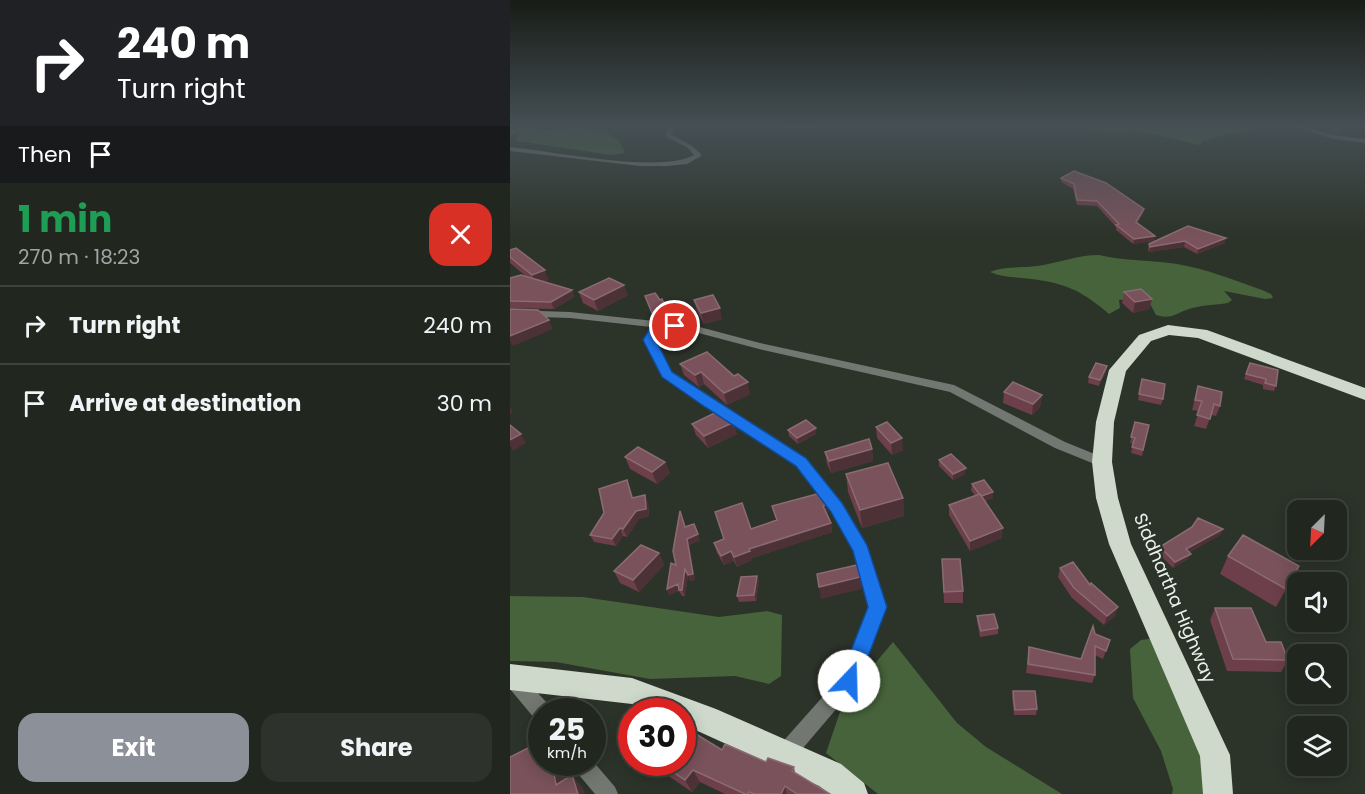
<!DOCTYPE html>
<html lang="en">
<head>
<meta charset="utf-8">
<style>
	body { margin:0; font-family:Poppins,sans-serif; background:#2d322c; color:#f1f3f6; height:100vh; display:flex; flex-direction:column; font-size:22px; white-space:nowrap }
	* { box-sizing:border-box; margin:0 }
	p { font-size:20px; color:#a2a5a4 }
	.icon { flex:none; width:33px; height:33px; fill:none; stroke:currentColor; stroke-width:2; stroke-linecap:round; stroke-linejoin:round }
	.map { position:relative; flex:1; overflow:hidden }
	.drawer { display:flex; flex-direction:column; background:#21261f; width:510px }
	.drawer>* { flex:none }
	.hud { background:#202124; color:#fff; overflow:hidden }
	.needle { width:39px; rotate:204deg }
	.buttons { position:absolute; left:777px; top:500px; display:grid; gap:12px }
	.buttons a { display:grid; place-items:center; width:60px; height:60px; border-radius:12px; background:#21261f; box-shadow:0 3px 15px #0003,0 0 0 2px #3e433d; font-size:30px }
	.speed { position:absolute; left:18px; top:698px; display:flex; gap:12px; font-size:30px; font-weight:700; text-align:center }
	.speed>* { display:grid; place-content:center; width:78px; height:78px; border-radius:50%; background:#21261f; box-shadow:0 3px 15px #0003,0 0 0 2px #3e433d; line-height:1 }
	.speed small { font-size:15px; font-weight:400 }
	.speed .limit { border:9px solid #d22; background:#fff; color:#111 }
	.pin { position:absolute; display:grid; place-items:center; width:51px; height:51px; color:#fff; margin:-26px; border:3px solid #fff; border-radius:50%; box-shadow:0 2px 6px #0007 }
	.me { position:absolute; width:66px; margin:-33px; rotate:21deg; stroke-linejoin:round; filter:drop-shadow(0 0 4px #0008) }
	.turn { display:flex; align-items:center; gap:21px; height:126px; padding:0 18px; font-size:27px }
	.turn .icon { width:78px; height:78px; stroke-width:2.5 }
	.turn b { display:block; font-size:42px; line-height:51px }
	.then { display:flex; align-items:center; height:57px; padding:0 18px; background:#0003; gap:12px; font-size:22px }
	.round { display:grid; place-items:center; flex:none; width:63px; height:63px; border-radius:18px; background:#2d322c }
	.headline { display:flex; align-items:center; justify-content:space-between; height:102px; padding:0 18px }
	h1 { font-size:36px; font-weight:700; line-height:45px; color:#1e9e55 }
	.cta { display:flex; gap:12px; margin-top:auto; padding:12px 18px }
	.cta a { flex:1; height:69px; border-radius:18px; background:#8c9099; color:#fff; font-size:24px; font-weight:700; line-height:69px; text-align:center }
	.cta a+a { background:#2d322c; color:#f1f3f6 }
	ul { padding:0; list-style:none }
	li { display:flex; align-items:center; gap:18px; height:78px; padding:0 18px; border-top:2px solid #3e433d }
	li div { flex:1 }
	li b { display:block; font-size:22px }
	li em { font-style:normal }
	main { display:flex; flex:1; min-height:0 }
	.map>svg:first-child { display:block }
</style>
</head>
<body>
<main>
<section class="drawer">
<div class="hud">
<div class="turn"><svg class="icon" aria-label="right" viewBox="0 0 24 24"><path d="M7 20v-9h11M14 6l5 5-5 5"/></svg><div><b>240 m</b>Turn right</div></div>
<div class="then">Then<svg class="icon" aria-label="arrive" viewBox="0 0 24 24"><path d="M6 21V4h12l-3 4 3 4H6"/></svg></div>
</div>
<div class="headline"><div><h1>1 min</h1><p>270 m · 18:23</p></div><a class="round" style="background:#d93025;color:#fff"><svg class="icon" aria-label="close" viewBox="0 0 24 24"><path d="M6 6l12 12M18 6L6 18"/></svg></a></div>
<ul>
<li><svg class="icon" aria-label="right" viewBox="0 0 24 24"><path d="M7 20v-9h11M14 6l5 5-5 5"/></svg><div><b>Turn right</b></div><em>240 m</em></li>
<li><svg class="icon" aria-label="arrive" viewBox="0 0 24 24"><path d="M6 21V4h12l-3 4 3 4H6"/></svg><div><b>Arrive at destination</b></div><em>30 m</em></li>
</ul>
<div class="cta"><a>Exit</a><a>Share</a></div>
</section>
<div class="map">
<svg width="855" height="794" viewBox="0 0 855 794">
	<rect width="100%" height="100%" fill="#2c3329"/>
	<path fill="#46633b" d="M0 126H23L31 130C57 129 105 120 115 153L101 155 7 141 5 130Z
		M535 126H766L768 127 716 134 693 141 690 145 625 130 604 132Z
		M589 255C615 261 641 260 667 264 697 269 724 280 752 290L761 294 763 298 755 299 714 291 722 300 718 303C706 305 691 305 679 309 666 313 662 320 646 315L639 302 626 298 609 300 610 308 599 314C572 291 558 284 522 279 508 277 493 278 480 272 495 266 512 268 527 266 548 263 567 255 589 255Z
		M0 596 73 597 209 617 257 611 272 615 271 676 259 684 225 676 140 679 46 662 0 661Z
		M646 638 699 778 701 794H662L663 789 651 751 623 698 620 649 631 640Z
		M383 642 447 723 476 747 552 794H368L316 753 334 700Z"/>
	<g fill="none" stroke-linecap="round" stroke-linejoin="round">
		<path fill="#737771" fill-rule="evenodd" d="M160 126H168L161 134 182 146 191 154V156L177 164 157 166H130L0 151V147C43 151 150 174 184 155L178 148 155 136 157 129Z
			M274 126H308L305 128H277Z
			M781 126H792L824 135 855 139V143L824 139Z
			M0 310 60 312 182 325 250 343 444 385 555 442 597 459 599 462 597 465 592 467 545 448 440 392 249 349 181 331 151 328 144 341 162 372 296 459 332 503 359 550 376 607 345 687 282 761 275 764 268 761 265 754 268 747 332 675 360 607 344 551 322 511 286 465 153 377 134 341 141 327 60 318 0 316Z
			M4 671 10 674 39 705 41 711H32V721L25 719 0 689V673Z
			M82 760 105 787 108 794H85L64 769 61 762H82Z"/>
		<path fill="#ced8cb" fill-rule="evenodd" d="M658 325 697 330 855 388V400L688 338 659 335 641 341 616 371 604 422 602 462 608 498 621 544 720 755 723 794H693L690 756 599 544 586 498 582 462 586 422 599 370 629 335Z
			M0 664 122 678 206 709 331 764 354 783 358 794H320L309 786 172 724V711H140L122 704 0 690Z"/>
	</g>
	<path fill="#6c3f4a" d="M805 126H835L832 134 817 131 816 127Z
		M551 178 633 214 627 223 644 241 623 244 606 230V227L587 206 567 205 563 189 551 182Z
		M678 226 715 243 687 254 674 247 639 252 638 249 639 244Z
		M0 250 39 280 33 281 62 290 64 297 44 309 0 308V278L17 277 0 263Z
		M69 292 118 295 88 311 73 303Z
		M614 292 642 299 639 309 623 313 612 303Z
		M135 296 158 312 159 318 144 319Z
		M184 300 212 319 194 324 187 311Z
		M740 363 766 386 764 391 753 389V385L734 379Z
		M170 364 240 394 217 405 194 384 189 387 174 375Z
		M596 372 589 386 578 383 579 377Z
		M632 379 653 399 651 405 628 400Z
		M688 386 710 406 706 416 701 415 696 429 684 426 689 411 682 410Z
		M494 392 532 395 530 407 522 415 493 403Z
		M625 422 639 425 632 456 621 453 623 444 620 443Z
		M182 424 227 434 198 448 186 435Z
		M366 427 393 450 382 455 367 438Z
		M278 430 306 434 288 444 279 436Z
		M362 449 363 461 321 473 317 464 315 452Z
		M115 457 155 462 160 473 147 484 120 469Z
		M429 460 455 474 443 480 429 466Z
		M336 474 393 498 394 516 352 528 338 492Z
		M462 484 483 498 475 501 492 538 460 551 439 515V505L465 496 461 490Z
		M120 488 123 497 138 502 139 516 129 519 117 537 113 536 106 546 84 542 80 535Z
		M262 506 318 514H317L321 523 322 532 242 558V560L227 567 224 561 214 565 207 553 204 543 241 529 266 520Z
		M170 511 175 527 190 540 179 545 185 580 180 581 178 575 175 596H172L169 591 159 595 157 589 166 565Z
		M713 529 710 535 680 552 678 559 663 568 648 553 650 547Z
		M149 553 154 565 129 592 110 583 104 571Z
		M718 556 779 584 766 607 710 574Z
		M432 559 453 591V603H434Z
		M550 568 580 585 605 616 594 625 562 598 548 577Z
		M247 576 249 582 246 601 229 602 227 596Z
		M705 608 756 642 778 660 771 672 717 671 700 620Z
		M467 616 488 628V634L470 637 467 622Z
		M585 634 600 640 593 659 585 655V675L582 683 516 673 519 647 571 659Z
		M503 691 527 709 526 715H504L502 697Z
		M212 750 256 762 284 767 285 773 320 794H215L190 782 182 792 157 775 149 763Z"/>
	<path fill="#4c3236" d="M6 131 8 135 0 141V135Z
		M634 209 633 214 625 227 626 222Z
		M645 236 644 241 623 244 624 239Z
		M716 238 715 243 687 254 688 249Z
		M675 241 674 247 639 252 640 247Z
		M35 270 39 280 26 284 22 275Z
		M114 285 118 295 88 311 84 300Z
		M62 290 64 297 44 309 41 302Z
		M642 299 639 309 623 313 625 302Z
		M210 308 212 319 194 324 191 313Z
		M39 320 43 329 3 346 0 341V336Z
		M597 366 596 372 589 386 590 380Z
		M191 372 194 384 189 387 185 375Z
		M238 382 240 394 217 405 214 393Z
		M532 395 530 407 522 415 523 404Z
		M0 406 3 412 0 414Z
		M224 422 227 434 198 448 194 436Z
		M306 428V434L288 444 287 438Z
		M11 434 16 443 3 451 0 445V440Z
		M392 438 393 450 382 455 381 443Z
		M362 449 363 461 321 473 319 461Z
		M155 462 160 473 147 484 142 472Z
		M456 468 455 474 443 480V474Z
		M483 492V498L470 503 471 497Z
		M135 495 138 502 139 516 129 519 117 537 113 529Z
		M393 498 394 516 352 528 350 510Z
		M317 504 318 514 315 515 313 506Z
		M321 523 322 532 242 558V560L227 567 224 557 239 549Z
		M110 528 113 536 106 546 102 539Z
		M493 528 492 538 460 551V541Z
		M713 529 710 535 674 555 676 549Z
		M188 534 190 540 179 545 185 580 180 581 178 575 177 539Z
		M221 551 224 561 214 565 211 556Z
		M149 553 154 565 129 592 123 580Z
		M681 554 678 559 663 568 665 562Z
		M175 569 178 575 175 596 172 590Z
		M247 576 249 582 246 601 244 595Z
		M350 577 352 589 311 599 309 587Z
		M168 584 171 590 159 595 157 589Z
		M608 607 605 616 594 625 597 616Z
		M42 762H51L57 794 46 785Z
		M183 770 190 782 182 792 175 780Z
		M62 775 73 788 75 794H68Z
		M275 786 277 794H271Z"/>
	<path fill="#79525b" stroke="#8b6b72" stroke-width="1.5" d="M0 130 6 131 0 135Z
		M564 171 596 183 634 209 626 222 645 236 624 239 606 225 609 224 587 201 567 200 564 184 551 178Z
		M678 226 716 238 688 249 675 241 640 247 639 244Z
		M6 248 35 270 22 275 0 257V250Z
		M11 275 62 290 41 302 0 301V278Z
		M99 278 114 285 84 300 69 292Z
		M631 289 642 299 625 302 614 292Z
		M145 293 150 300 152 299 158 312 142 313 135 296Z
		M203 295 210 308 191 313 184 300Z
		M0 309 28 310 39 320 0 336Z
		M197 352 224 376 228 374 238 382 214 393 191 372 185 375 170 364Z
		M586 363 597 366 590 380 579 377Z
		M740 363 768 370 766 386 755 383 756 379 736 374Z
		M632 379 655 384 653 399 629 394Z
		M503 382 532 395 523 404 494 392Z
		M688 386 712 392 710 406 704 404 700 419 687 415 692 401 685 400Z
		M211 410 224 422 194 436 182 424Z
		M296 420 306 428 287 438 278 430Z
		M377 422 392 438 381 443 366 427Z
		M625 422 639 425 633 450 622 447 625 438 621 437Z
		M0 425 11 434 0 440Z
		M359 439 362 449 319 461 315 452Z
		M128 447 155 462 142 472 115 457Z
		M441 454 456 468 443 474 429 460Z
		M378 463 393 498 350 510 336 474Z
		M117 480 122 498 135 495 136 509 126 511 113 529 110 528 102 539 80 535 94 513 89 489Z
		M474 480 483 492 472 496 470 494H469L462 484Z
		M311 493 317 504 313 506 321 523 239 549 240 551 224 557 221 551 211 556 204 543 214 539 205 512 232 503 241 529 267 520 262 506Z
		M470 494 493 528 460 541 439 505Z
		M170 511 175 527 184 524 188 534 177 539 183 574 178 575 175 569 172 590H169L168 584 157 589 161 563 166 565 163 551Z
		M688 518 713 529 676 549 681 554 665 562 650 547 682 527Z
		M733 535 789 566 776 589 718 556Z
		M131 545 149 553 123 580 104 571Z
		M432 559H450L453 591 434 592Z
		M563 562 580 585 581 583 608 607 597 616 564 588 550 568Z
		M347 565 350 577 309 587 307 574Z
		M247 576 244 595 227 596 231 577Z
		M705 608H741L756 642H771L778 660 723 659Z
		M484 614 488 628 471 631 467 616Z
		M583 626 585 634 600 640 596 651 585 646V675L518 664 519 647 571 659Z
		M503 691H525L527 709 505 710Z
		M176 728 212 750 215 744 256 762 258 758 284 767 282 771 320 794H287L275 786 271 794H244L239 792 238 794H235L183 770 175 780 149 763 172 762V733Z
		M32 741V762H42L46 785 62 775 68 794H0V757Z"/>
	<linearGradient id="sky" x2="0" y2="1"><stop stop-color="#181c17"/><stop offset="0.53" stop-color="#455054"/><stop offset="1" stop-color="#455054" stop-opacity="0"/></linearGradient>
	<rect width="855" height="237" fill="url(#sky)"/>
	<path fill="#1a73e8" stroke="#114b97" stroke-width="1.5" d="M148 320 165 322 171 326 165 329 152 328 146 340 162 372 296 458 332 503 357 545 377 607 346 688 339 691 332 688 329 681 358 607 343 551 321 512 286 466 195 407 152 377 133 340 144 321Z"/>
	<g text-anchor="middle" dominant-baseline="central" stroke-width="4.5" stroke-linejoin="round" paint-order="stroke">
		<g font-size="18" fill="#ecf1ea" stroke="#2c3329">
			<text transform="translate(665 598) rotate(67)">Siddhartha Highway</text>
		</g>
	</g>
</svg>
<div class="buttons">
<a><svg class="needle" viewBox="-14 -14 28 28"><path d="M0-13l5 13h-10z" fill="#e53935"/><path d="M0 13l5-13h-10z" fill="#a2a5a4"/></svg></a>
<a><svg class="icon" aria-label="sound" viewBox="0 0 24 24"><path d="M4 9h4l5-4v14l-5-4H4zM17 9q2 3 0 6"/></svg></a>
<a><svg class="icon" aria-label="search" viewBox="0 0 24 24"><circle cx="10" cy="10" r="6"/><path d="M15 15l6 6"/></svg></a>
<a><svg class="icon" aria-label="layers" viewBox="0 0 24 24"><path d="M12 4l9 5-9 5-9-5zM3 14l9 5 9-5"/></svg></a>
</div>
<div class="speed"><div>25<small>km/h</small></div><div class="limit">30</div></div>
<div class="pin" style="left:165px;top:326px;background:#d93025"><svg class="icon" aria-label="arrive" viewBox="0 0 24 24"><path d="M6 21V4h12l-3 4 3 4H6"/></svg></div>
<svg class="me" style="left:339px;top:681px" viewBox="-20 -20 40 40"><circle r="19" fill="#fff"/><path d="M0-13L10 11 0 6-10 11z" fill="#1a73e8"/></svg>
</div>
</main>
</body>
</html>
